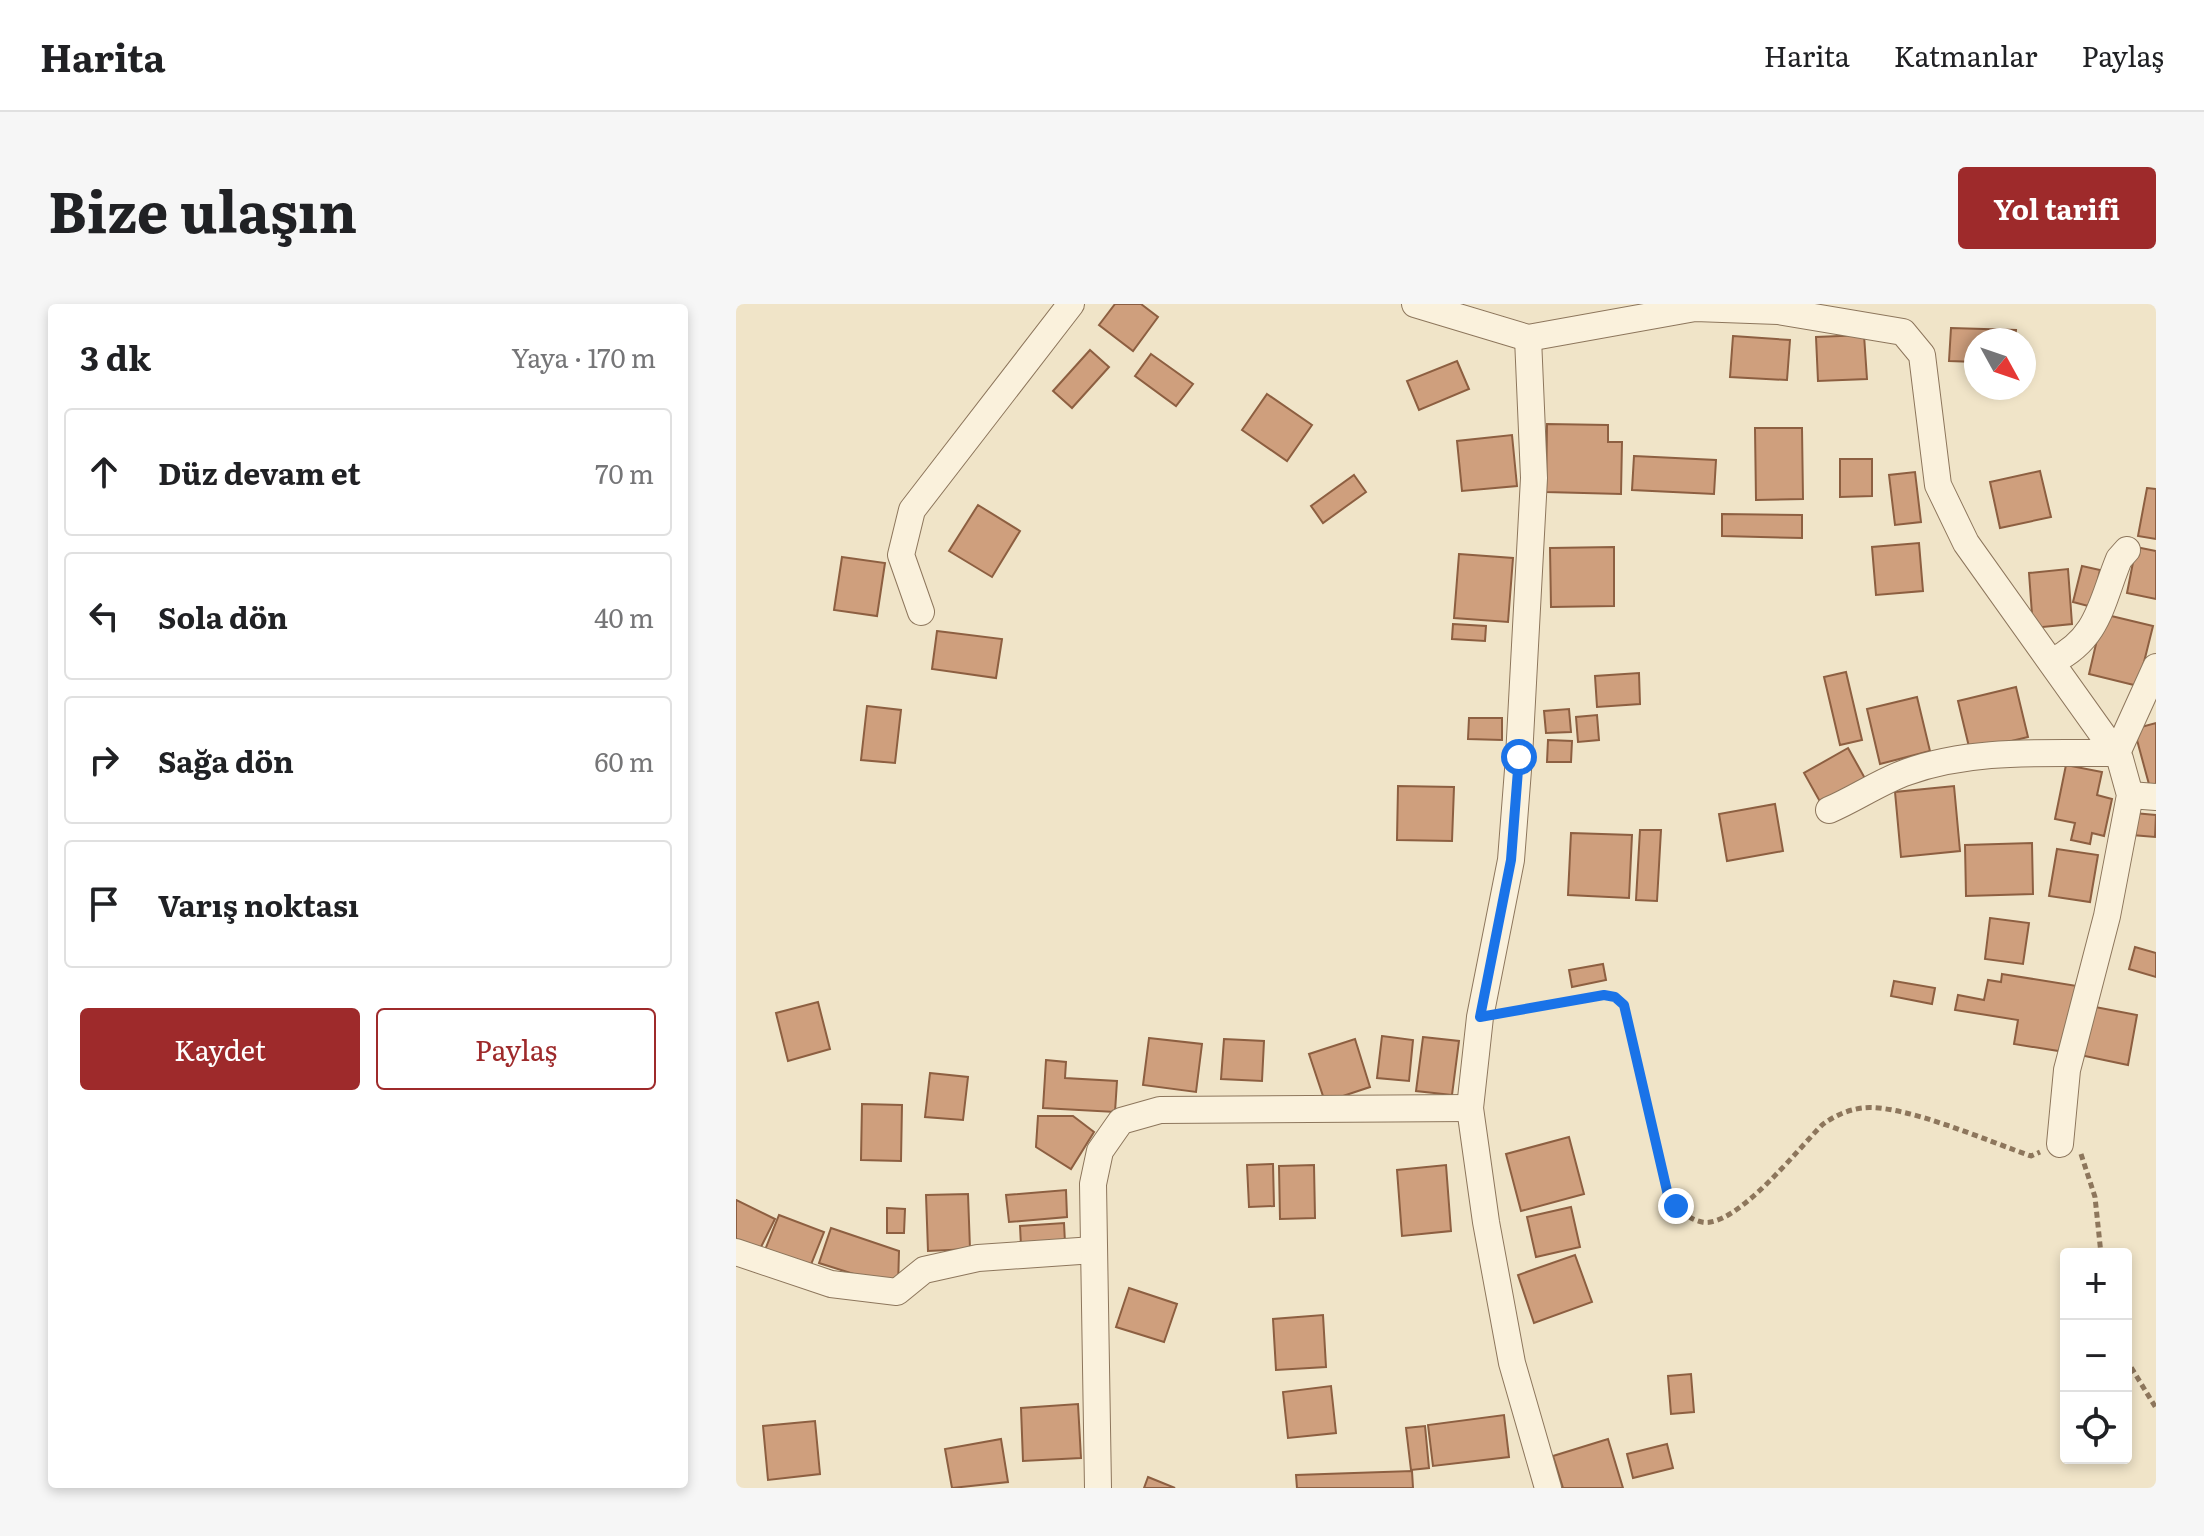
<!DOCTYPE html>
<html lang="tr">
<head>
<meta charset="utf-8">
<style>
	:root { --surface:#fff; --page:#f6f6f6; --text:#202124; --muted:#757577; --line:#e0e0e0; --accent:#9e2a2b }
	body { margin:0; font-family:Literata,serif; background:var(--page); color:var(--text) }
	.controls { position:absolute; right:24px; bottom:24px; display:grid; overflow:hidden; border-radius:8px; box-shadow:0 4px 12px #0003 }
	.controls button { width:72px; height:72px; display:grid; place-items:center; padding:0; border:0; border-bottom:2px solid var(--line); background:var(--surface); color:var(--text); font:40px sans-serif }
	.compass { position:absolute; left:1228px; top:24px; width:72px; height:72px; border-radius:50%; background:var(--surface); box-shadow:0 4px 12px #0003; rotate:130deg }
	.stop { position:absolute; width:24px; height:24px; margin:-18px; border:6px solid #1a73e8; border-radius:50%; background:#fff }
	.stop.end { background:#1a73e8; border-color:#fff; box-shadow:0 2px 8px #0008 }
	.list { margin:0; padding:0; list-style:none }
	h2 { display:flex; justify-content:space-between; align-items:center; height:104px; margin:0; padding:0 32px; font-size:34px }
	h2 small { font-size:26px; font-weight:400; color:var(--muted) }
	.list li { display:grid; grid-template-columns:52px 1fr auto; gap:24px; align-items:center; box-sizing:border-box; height:128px; margin:0 16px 16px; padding:0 16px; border:2px solid var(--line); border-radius:8px }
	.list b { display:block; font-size:30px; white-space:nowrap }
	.list em { font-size:26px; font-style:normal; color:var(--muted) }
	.actions { display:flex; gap:16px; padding:24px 32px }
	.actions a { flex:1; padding:18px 0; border:2px solid var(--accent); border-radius:8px; text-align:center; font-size:28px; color:var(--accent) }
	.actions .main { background:var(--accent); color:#fff }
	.icon { flex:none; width:44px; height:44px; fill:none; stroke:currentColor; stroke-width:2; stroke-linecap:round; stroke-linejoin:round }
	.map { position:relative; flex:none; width:1420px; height:1184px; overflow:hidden; border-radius:8px }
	header { display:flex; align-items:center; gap:48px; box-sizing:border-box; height:112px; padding:0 40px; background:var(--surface); border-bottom:2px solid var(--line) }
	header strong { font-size:38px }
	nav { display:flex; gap:44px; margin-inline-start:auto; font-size:28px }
	.intro { display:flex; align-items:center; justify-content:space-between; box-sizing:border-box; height:192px; padding:0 48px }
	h1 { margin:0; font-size:56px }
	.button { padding:20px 36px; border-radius:8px; background:var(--accent); color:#fff; font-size:28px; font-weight:700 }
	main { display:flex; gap:48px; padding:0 48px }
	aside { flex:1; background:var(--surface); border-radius:8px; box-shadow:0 4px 12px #0003 }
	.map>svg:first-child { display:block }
	.building { fill:#cf9f7d; stroke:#8d5f41; stroke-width:2 }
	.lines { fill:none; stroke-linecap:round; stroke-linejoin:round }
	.minor-casing { stroke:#8d765c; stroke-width:28 }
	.path { stroke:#8d765c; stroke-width:5; stroke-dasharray:6 4; stroke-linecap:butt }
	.minor { stroke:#faf1dc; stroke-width:26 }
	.route { stroke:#1a73e8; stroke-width:10 }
</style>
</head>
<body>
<header>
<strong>Harita</strong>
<nav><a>Harita</a><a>Katmanlar</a><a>Paylaş</a></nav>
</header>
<div class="intro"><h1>Bize ulaşın</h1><a class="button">Yol tarifi</a></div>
<main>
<aside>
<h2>3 dk<small>Yaya · 170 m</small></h2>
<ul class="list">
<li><svg class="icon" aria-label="ahead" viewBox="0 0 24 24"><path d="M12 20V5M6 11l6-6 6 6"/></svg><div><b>Düz devam et</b></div><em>70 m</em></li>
<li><svg class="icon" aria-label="left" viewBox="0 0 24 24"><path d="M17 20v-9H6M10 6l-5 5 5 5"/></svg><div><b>Sola dön</b></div><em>40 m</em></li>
<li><svg class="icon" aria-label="right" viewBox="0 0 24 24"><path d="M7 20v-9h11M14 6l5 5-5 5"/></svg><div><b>Sağa dön</b></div><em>60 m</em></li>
<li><svg class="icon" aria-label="arrive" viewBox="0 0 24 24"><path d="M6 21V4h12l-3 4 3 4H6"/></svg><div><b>Varış noktası</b></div></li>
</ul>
<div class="actions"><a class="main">Kaydet</a><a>Paylaş</a></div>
</aside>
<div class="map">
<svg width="1420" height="1184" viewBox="0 0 1420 1184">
	<rect width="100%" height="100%" fill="#f0e4c8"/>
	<g class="building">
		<path d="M379 0H405L422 13 397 47 363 21Z"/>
		<path d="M1215 24 1280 26 1279 36H1240V58L1213 57Z"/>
		<path d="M1128 31 1131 75 1082 77 1080 33Z"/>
		<path d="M997 32 1054 36 1051 76 994 73Z"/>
		<path d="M354 46 373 63 336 104 317 87Z"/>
		<path d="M415 50 457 80 440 102 399 72Z"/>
		<path d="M721 57 733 85 683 106 671 77Z"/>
		<path d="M531 90 576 121 551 157 506 126Z"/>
		<path d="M811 120 872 121V138H886L885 190 810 188Z"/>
		<path d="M1019 124H1066L1067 195 1020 196Z"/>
		<path d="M776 131 781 182 726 187 721 137Z"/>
		<path d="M898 152 980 156 978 190 896 186Z"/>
		<path d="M1104 155H1136V192L1104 193Z"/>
		<path d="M1304 167 1315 213 1264 224 1254 178Z"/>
		<path d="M1179 168 1185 218 1159 221 1153 171Z"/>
		<path d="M618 171 630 188 587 219 575 202Z"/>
		<path d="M1411 184 1420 185V235L1402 232Z"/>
		<path d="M242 201 284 227 256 273 213 247Z"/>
		<path d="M986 210 1066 211V234L986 232Z"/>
		<path d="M1183 239 1187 287 1140 291 1136 243Z"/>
		<path d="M878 243V302L815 303 814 244Z"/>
		<path d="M1400 243 1420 247V295L1391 289Z"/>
		<path d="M723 250 777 254 772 318 718 314Z"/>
		<path d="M106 253 149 259 141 312 98 306Z"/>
		<path d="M1346 262 1364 266 1356 303 1337 298Z"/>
		<path d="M1332 265 1336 320 1297 324 1293 269Z"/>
		<path d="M1367 310 1417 322 1402 382 1353 370Z"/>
		<path d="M717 320 750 322 749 337 716 335Z"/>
		<path d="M201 327 266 335 260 374 196 365Z"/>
		<path d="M1110 368 1126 436 1104 441 1088 373Z"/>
		<path d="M903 369 904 400 861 403 859 372Z"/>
		<path d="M1280 383 1292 433 1234 447 1222 397Z"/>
		<path d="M1181 393 1194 447 1144 460 1131 405Z"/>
		<path d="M131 402 165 406 159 459 125 456Z"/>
		<path d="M833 405 835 428 810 429 808 407Z"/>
		<path d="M861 411 863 436 842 438 840 413Z"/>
		<path d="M733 414H766V436L732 435Z"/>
		<path d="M1420 419V482L1414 484 1398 425Z"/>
		<path d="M812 436 836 437 835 458H811Z"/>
		<path d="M1112 444 1131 478 1087 503 1068 469Z"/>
		<path d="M1330 461 1366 468 1361 491 1376 495 1368 532 1356 529 1354 540 1335 536 1339 519 1319 515Z"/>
		<path d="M662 482 718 483 716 537 661 536Z"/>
		<path d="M1218 482 1224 547 1165 553 1159 488Z"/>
		<path d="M1039 500 1047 547 991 557 983 510Z"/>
		<path d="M1398 509 1420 511 1419 533 1396 531Z"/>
		<path d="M904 526H925L921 597 900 596Z"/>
		<path d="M835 529 896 531 893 594 832 591Z"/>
		<path d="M1296 539 1297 590 1230 592 1229 541Z"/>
		<path d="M1321 545 1362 551 1354 598 1313 592Z"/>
		<path d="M1254 614 1293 619 1287 660 1249 655Z"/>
		<path d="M1399 643 1420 649V673L1393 665Z"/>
		<path d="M867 660 870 676 836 683 833 666Z"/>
		<path d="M1266 670 1341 682 1329 748 1278 740 1282 716 1219 706 1222 691 1248 696 1252 676 1265 678Z"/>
		<path d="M1158 677 1199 684 1196 700 1155 692Z"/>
		<path d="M82 698 94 745 52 757 40 709Z"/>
		<path d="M1354 702 1401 711 1392 761 1344 751Z"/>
		<path d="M646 732 677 736 673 777 641 774Z"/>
		<path d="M687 733 723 737 716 791 680 787Z"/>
		<path d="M413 734 466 740 460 788 407 781Z"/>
		<path d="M488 735 528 737 526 777 485 775Z"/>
		<path d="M619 735 634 783 589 798 573 750Z"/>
		<path d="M310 756 330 758 329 774 381 777 379 808 307 804Z"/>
		<path d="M194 769 232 773 227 816 189 813Z"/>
		<path d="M126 800 166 801 165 857 125 856Z"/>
		<path d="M302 812H337L358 828 335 865 300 843Z"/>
		<path d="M833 833 848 890 785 907 770 850Z"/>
		<path d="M537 860 538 902 513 903 511 861Z"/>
		<path d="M578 861 579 914 544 915 543 862Z"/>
		<path d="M710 861 715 927 666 932 661 866Z"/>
		<path d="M330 886 331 913 273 918 270 891Z"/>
		<path d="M232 890 234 945 192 947 190 891Z"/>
		<path d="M0 896 39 915 22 949 0 938Z"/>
		<path d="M835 903 844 943 800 953 791 913Z"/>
		<path d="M151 904 169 905 168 929H151Z"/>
		<path d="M43 911 88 928 74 963 29 946Z"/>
		<path d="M328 919 329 939 285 942 284 922Z"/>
		<path d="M95 924 163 947 162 984 83 959Z"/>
		<path d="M839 951 856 998 798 1019 782 971Z"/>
		<path d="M393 984 441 1000 428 1038 380 1023Z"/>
		<path d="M587 1011 590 1063 540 1066 537 1015Z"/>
		<path d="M955 1070 958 1108 935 1110 932 1072Z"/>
		<path d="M595 1082 600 1129 552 1134 547 1088Z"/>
		<path d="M342 1100 345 1154 287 1157 285 1104Z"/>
		<path d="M768 1111 773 1153 697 1162 692 1121Z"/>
		<path d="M79 1117 84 1170 32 1176 27 1122Z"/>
		<path d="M689 1122 693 1164 675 1166 670 1124Z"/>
		<path d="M265 1135 272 1178 216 1184 209 1145Z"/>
		<path d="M872 1135 887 1184H827L817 1152Z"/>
		<path d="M931 1140 937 1164 897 1174 891 1150Z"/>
		<path d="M676 1167 677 1184H561L560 1171Z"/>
		<path d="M412 1173 439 1184H408Z"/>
	</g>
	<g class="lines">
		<defs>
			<g id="minor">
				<path d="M679 0 792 34 959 4 1042 7 1167 28 1186 51 1202 181 1230 239 1384 455 1394 491 1371 612 1331 766 1324 840"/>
				<path d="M792 34 798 174 783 453 775 556 744 713 734 804 750 918 776 1059 812 1184"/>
				<path d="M185 308 165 251 176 206 335 0"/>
				<path d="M1317 357C1363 334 1365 299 1383 255L1391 246"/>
				<path d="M1394 491 1420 493"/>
				<path d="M1093 506C1119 495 1145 477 1171 468 1238 444 1310 450 1381 449L1420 363"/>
				<path d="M0 948 95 980 161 988 188 966 242 954 358 946"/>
				<path d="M362 1184 357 880 364 847 385 817 424 806 734 804"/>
			</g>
		</defs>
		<use href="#minor" class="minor-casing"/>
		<g class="path">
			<path d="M768 709 868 691 879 693 888 701 932 891C941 903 951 915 966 918 999 925 1063 844 1086 821 1098 812 1111 806 1126 804 1166 799 1254 838 1295 852L1304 848"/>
			<path d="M1345 850 1359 893 1365 950"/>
			<path d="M1390 1055 1420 1104"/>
		</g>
		<use href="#minor" class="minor"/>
	</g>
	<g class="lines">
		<path class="route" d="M783 453 775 556 744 713 868 691 879 693 888 701 932 891 940 902"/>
	</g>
</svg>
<div class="controls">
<button>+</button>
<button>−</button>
<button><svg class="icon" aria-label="locate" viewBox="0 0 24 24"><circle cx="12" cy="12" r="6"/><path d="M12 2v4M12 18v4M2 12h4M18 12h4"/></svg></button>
</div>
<svg class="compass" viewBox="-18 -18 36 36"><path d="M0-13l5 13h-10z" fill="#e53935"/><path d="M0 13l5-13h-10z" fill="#757577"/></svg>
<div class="stop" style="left:783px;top:453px"></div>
<div class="stop end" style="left:940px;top:902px"></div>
</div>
</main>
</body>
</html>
